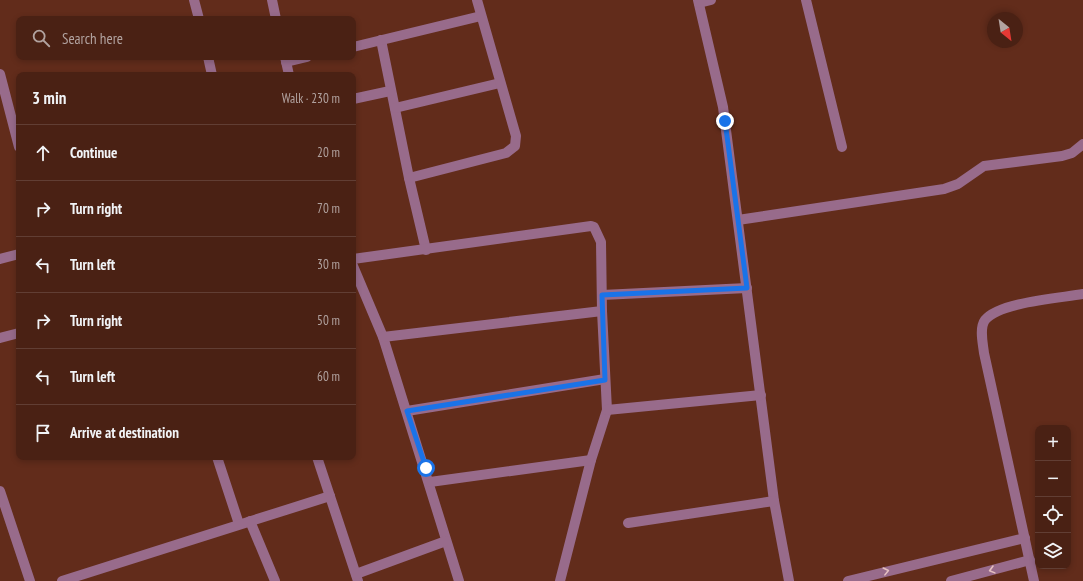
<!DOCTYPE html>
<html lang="en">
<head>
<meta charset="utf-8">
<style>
	:root { --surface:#4a2114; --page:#542e22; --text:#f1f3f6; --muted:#b2a3a0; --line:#613e34 }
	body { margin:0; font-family:"PT Sans Narrow",sans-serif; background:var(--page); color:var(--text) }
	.controls { position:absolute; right:12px; bottom:12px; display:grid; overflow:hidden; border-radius:8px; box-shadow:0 2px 6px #0003 }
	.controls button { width:36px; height:36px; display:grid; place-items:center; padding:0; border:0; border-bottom:1px solid var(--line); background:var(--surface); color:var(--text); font:20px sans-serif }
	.compass { position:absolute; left:987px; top:12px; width:36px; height:36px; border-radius:50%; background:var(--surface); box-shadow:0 2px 6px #0003; rotate:150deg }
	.stop { position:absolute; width:12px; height:12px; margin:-9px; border:3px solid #1a73e8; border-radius:50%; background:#fff }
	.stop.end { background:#1a73e8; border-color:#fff; box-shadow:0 1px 4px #0008 }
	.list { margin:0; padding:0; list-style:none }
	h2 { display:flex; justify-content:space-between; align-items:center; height:52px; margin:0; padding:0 16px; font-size:17px }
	h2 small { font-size:13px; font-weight:400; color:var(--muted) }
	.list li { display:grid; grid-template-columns:26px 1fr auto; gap:12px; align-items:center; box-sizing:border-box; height:56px; padding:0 16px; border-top:1px solid var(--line) }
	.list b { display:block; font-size:15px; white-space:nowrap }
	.list em { font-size:13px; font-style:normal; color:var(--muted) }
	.icon { flex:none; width:22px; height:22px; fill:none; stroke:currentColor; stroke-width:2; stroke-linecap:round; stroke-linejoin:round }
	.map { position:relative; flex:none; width:1083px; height:581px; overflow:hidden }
	.search { position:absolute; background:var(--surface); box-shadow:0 2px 6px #0003; left:16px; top:16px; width:340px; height:44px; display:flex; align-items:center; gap:10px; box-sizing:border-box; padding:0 14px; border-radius:8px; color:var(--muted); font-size:15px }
	.panel { position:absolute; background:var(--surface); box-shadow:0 2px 6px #0003; left:16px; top:72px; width:340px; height:388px; border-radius:8px }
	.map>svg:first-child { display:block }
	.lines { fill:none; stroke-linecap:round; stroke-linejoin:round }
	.minor { stroke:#986b8b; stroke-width:10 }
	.oneway { stroke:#e5c0c0 }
	.route { stroke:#1a73e8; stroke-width:5 }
</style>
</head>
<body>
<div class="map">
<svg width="1083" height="581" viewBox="0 0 1083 581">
	<rect width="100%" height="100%" fill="#622c1b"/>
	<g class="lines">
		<g class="minor">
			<path d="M194 0 199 19"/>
			<path d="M272 0 276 19"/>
			<path d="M698 0 723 107 774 501 789 581"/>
			<path d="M806 0 842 147"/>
			<path d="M699 3 711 0"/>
			<path d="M381 40 409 178 426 250"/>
			<path d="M353 47 481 16"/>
			<path d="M208 57 212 75"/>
			<path d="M285 57 289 75"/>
			<path d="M286 62 307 57"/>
			<path d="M0 74 19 147"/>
			<path d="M353 99 390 91"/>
			<path d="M395 108 500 83"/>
			<path d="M409 178 506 153 515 146 516 136 477 0"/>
			<path d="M738 220 944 189 958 184 984 166 1062 156 1072 153 1083 144"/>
			<path d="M0 259 19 254"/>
			<path d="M353 259 591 226 594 227 601 242 602 311 607 410 591 460 560 581"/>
			<path d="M353 266 383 337 459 581"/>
			<path d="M602 295 747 288"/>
			<path d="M383 337 602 311"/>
			<path d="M0 338 19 333"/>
			<path d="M607 410 761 395"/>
			<path d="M407 411 605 379"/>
			<path d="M217 457 239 524"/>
			<path d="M317 457 358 581"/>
			<path d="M430 482 591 460"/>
			<path d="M0 491 30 581"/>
			<path d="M250 521 275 581"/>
			<path d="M628 523 774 501"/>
			<path d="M356 574 446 541"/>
			<path d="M62 581 330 496"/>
			<path d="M848 581 1025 538"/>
			<path d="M951 581 1030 560"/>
			<path d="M1034 581 984 353C983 344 979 328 985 320 999 302 1061 298 1083 294"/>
		</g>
	</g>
	<defs><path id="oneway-chevron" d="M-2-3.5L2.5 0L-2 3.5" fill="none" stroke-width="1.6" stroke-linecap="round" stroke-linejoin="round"/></defs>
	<g class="oneway">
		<use href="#oneway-chevron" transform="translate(992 570) rotate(165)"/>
		<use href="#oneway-chevron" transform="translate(886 571) rotate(-14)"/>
	</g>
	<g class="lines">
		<path class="route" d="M426 468 407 411 605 380 602 295 747 288 725 121"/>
	</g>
</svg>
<div class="controls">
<button>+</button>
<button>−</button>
<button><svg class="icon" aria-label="locate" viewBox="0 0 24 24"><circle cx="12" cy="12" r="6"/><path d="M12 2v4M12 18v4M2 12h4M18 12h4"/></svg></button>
<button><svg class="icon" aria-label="layers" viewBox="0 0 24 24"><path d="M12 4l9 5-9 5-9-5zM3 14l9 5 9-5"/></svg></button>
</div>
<svg class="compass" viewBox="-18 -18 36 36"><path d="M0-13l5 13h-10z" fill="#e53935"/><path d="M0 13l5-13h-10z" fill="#b2a3a0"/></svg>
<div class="stop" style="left:426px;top:468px"></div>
<div class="stop end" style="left:725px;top:121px"></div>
<div class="search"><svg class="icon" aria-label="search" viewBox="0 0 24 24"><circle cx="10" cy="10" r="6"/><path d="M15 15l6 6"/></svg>Search here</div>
<section class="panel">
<h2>3 min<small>Walk · 230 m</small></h2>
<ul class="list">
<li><svg class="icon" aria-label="ahead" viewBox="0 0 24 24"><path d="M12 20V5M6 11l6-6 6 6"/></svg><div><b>Continue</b></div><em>20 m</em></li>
<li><svg class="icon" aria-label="right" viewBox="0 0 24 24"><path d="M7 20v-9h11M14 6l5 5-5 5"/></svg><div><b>Turn right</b></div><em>70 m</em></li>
<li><svg class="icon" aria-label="left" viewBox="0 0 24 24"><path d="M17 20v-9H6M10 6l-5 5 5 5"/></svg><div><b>Turn left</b></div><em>30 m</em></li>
<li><svg class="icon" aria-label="right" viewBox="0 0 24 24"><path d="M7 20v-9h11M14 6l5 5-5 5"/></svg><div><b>Turn right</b></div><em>50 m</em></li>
<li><svg class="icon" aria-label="left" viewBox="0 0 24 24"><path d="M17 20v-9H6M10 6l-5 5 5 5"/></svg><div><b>Turn left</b></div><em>60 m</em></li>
<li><svg class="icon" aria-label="arrive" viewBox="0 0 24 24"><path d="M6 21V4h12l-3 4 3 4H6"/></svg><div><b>Arrive at destination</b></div></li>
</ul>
</section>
</div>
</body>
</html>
